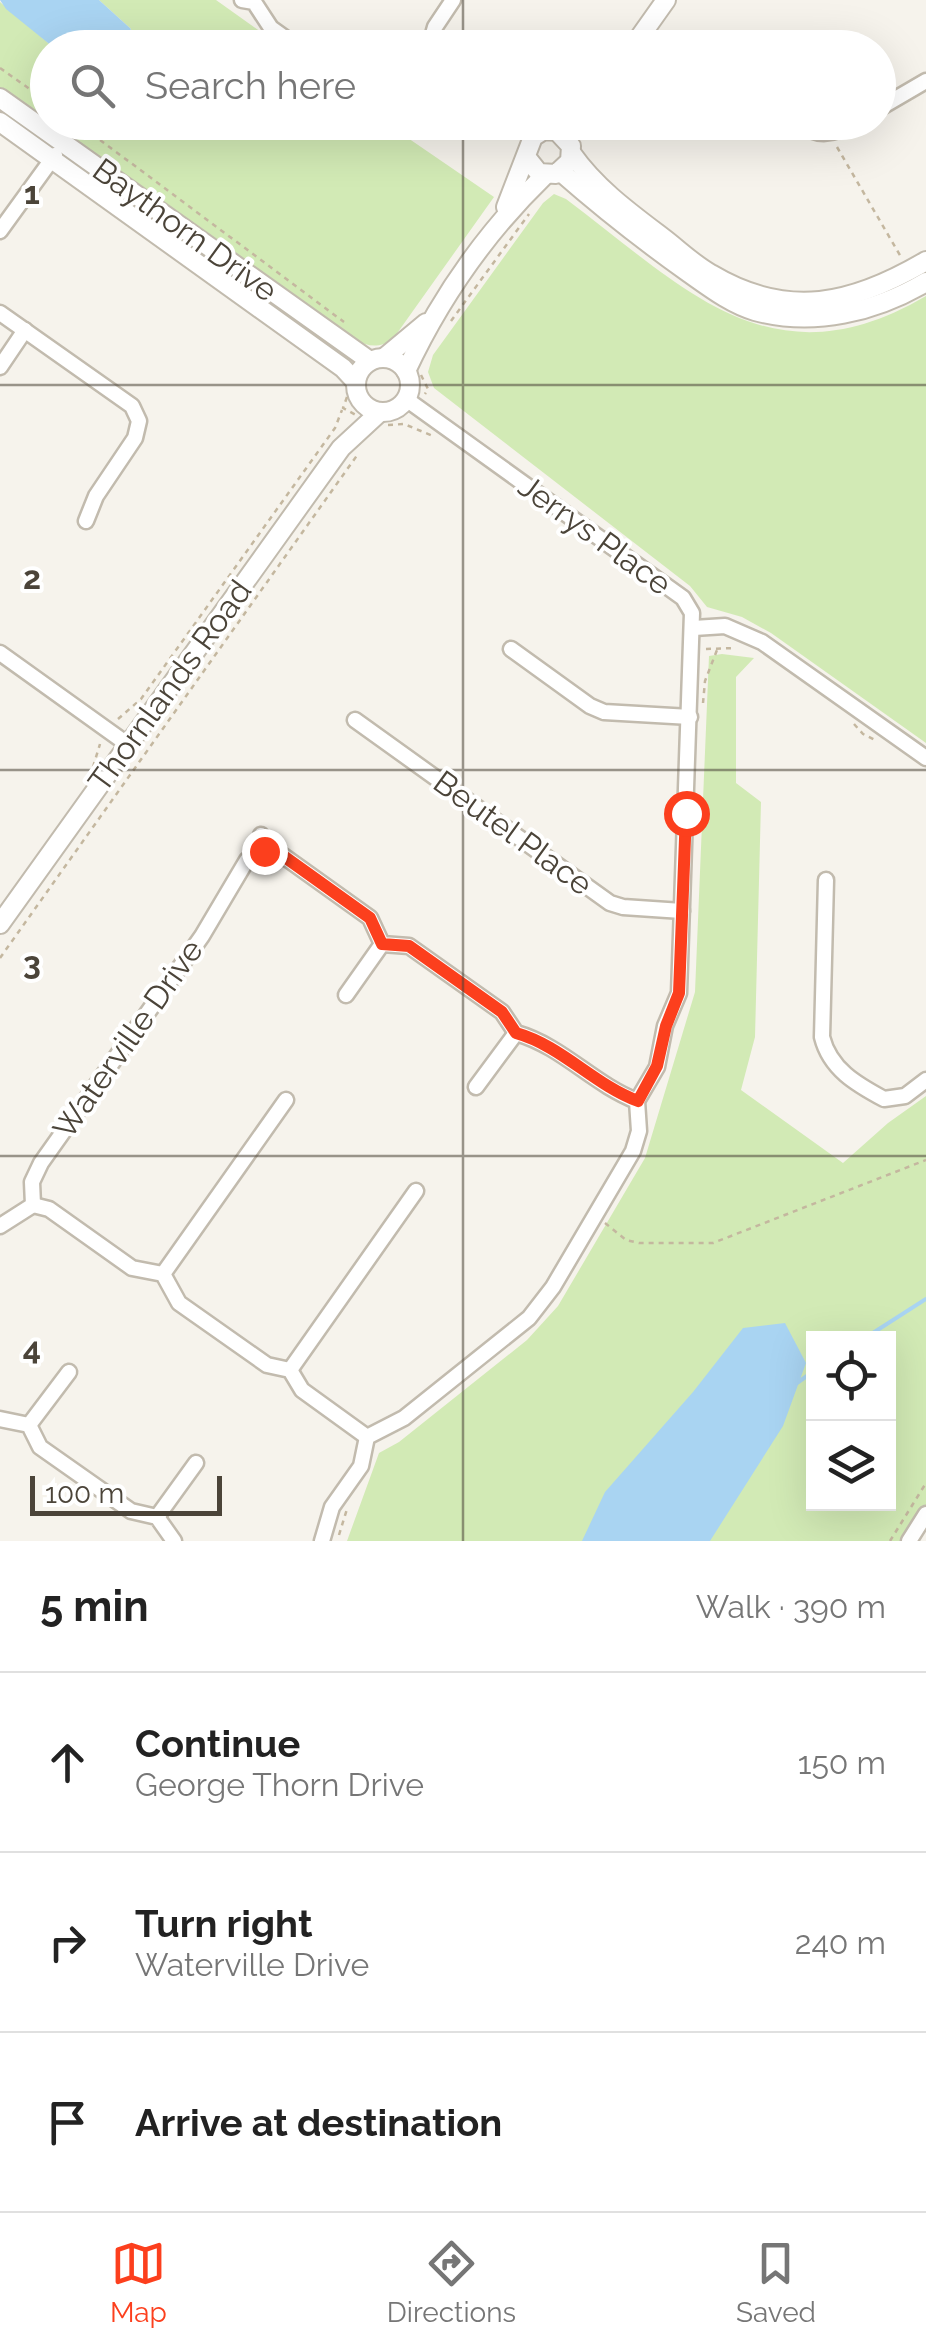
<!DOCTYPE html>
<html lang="en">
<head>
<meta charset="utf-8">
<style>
	:root { --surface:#fff; --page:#f2f2f2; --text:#222; --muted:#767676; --line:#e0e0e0; --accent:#fc3f1d }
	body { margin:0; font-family:Raleway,sans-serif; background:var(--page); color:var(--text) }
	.controls { position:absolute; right:30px; bottom:30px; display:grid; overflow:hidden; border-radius:0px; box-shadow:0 10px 40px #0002 }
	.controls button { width:90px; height:90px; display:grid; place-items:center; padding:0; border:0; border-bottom:2px solid var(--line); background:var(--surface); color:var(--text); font:50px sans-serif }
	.scale { position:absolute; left:30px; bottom:25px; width:192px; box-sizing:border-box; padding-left:10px; border:5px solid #4b4439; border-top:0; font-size:28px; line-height:35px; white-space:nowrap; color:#4b4439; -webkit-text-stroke:8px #fff; paint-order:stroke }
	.stop { position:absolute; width:30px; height:30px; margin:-22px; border:8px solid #fc3f1d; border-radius:50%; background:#fff }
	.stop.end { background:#fc3f1d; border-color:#fff; box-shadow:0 2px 10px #0008 }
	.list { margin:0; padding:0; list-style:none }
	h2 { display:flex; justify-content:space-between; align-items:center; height:130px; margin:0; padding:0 40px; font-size:42px }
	h2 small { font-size:32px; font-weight:400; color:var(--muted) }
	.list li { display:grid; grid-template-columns:65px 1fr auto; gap:30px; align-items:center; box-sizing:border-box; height:180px; padding:0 40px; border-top:2px solid var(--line) }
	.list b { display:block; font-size:38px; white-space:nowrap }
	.list p { margin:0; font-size:32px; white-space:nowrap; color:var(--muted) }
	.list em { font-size:32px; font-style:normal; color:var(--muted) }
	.icon { flex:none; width:55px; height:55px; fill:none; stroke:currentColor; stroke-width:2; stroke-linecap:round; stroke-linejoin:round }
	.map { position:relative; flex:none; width:926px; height:1541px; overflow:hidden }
	.search { position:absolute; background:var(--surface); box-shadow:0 10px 40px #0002; left:30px; right:30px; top:30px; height:110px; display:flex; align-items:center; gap:25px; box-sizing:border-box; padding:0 35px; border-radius:55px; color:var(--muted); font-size:38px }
	.sheet { height:670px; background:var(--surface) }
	nav { display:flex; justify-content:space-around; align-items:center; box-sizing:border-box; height:140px; border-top:2px solid var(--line); background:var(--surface); font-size:28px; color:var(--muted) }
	nav a { display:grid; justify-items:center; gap:5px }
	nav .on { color:var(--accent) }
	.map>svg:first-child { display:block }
	.green { fill:#d2eab5; fill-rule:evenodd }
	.water { fill:#a9d4f2 }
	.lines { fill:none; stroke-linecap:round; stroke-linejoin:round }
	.stream { stroke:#a9d4f2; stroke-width:4 }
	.minor-casing { stroke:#c2bbae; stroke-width:19 }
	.tertiary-casing { stroke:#c2bbae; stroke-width:22 }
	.path { stroke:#c4b79f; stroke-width:2.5; stroke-dasharray:5 5; stroke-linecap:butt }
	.minor { stroke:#fff; stroke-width:14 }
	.tertiary { stroke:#fff; stroke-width:18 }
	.route { stroke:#fc3f1d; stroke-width:12 }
	.grid { fill:none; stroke:#4b4439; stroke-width:2.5; stroke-opacity:0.55 }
	.labels { text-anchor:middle; stroke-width:8; stroke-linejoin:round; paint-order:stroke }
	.street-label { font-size:32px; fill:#4b4439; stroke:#fff }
	.grid-label { font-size:32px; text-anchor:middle; font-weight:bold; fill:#4b4439; stroke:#fff; stroke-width:8; stroke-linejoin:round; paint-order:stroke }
</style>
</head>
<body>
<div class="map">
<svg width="926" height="1541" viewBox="0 0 926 1541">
	<rect width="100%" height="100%" fill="#f6f3ec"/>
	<g class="green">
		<path d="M99 0H216L282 47H121L131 29Z"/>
		<path d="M0 2 53 47 48 48V122L386 123 494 197 393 339C372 354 356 340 337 329L0 89Z"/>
		<path d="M554 194 566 199C685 288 771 387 926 296V743L771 633 742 617 707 607 690 586 434 388 428 372 433 355 543 203Z"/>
		<path d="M722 654 754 658 736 677V783L761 802 755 1037 741 1090 843 1163 888 1123 926 1096V1514L909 1541H347L379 1453 399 1442 527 1340 558 1306 645 1158 695 992 709 656ZM814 1338H888V1504H814Z"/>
	</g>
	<g class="water">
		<path d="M0 0H99L131 29 121 47H53L6 9Z"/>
		<path d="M785 1323 806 1363 783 1426 710 1541H582L605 1492 693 1392 743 1328Z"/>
	</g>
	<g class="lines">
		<g class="stream">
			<path d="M865 1338 926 1299"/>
			<path d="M797 1383 814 1371"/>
		</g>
		<defs>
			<g id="minor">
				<path d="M242 0 254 2 271 28 299 48"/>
				<path d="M429 48 435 27 453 0"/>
				<path d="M878 109 926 81"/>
				<path d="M510 122 533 137"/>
				<path d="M797 122C817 138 833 135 855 122"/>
				<path d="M0 231 55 155"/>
				<path d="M0 313 132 406 139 421 135 438 96 496 86 521"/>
				<path d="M0 367 25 330"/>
				<path d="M694 628 725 626 762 642 926 758"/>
				<path d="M511 649 590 706 604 712 690 717"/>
				<path d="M0 653 127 744"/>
				<path d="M355 720 610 903 623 907 682 911"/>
				<path d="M261 835 263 851"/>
				<path d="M826 880 822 1037C830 1069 856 1084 884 1099L905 1096 926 1080"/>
				<path d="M346 995 382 944"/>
				<path d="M476 1087 516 1033"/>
				<path d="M33 1205 49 1209 132 1268 163 1274 179 1303 267 1365 290 1370 302 1390 367 1437"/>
				<path d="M0 1226 33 1205 32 1182 41 1163 202 936 247 860 263 851 282 855 370 918 382 944 409 946 502 1012 516 1033C562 1046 593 1084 637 1101"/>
				<path d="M163 1274 286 1100"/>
				<path d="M290 1370 416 1191"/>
				<path d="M0 1419 29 1425 40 1447 131 1511 157 1517 174 1541"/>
				<path d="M29 1425 69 1372"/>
				<path d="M157 1517 196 1463"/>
				<path d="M322 1541 332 1507 361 1466 367 1437 404 1418 529 1318 553 1287 633 1151 639 1131 637 1101 657 1067 665 1026 679 993 692 613 683 598 406 399"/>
				<path d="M909 1541 926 1514"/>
			</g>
			<g id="tertiary">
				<path d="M632 48 666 0"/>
				<path d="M0 98 370 361"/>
				<path d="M0 122 343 368 356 382"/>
				<path d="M572 154C596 188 629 212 662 237 678 249 693 264 711 274 788 320 853 304 926 261"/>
				<path d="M561 172C602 208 644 241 689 273 709 287 731 304 755 311 814 327 875 312 926 282"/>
				<path d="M506 207 533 137 544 130 557 131 571 146 570 161 556 174 539 173 527 158"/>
				<path d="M384 358 426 323"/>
				<circle cx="383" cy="385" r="27"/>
				<path d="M406 371C441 296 486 232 545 175"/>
				<path d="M0 924 341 448 380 412"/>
			</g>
		</defs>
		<use href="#minor" class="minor-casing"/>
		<use href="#tertiary" class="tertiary-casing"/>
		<g class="path">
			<path d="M0 68 48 102"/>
			<path d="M76 122 344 322"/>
			<path d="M837 147 901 257"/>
			<path d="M451 321 529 214"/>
			<path d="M421 375 428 389 425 394"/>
			<path d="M347 397 343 408 356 415"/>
			<path d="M388 425 404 424 433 436"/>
			<path d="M706 649 736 648"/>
			<path d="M703 703 705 681 717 650"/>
			<path d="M118 719 141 699 335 428 342 410"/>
			<path d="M854 724 863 734 875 740"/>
			<path d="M93 767 100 744"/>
			<path d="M699 827 700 801"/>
			<path d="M0 958 358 454"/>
			<path d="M605 1223 626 1240 639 1243H713L926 1160"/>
			<path d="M339 1535 347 1509"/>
			<path d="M890 1541 926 1483"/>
		</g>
		<use href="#minor" class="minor"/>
		<use href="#tertiary" class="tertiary"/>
	</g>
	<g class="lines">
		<path class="route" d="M264 851 282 855 370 918 382 944 409 946 502 1012 516 1033C562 1046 593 1084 638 1101L657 1066 666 1026 679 993 686 813"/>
	</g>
	<path class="grid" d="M463 0V48M463 122V1541M0 385H926M0 770H926M0 1156H926"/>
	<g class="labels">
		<g class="street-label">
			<text transform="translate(185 230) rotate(36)" y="11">Baythorn Drive</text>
			<text transform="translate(595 535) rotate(36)" y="11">Jerrys Place</text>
			<text transform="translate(170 686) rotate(-54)" y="11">Thornlands Road</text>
			<text transform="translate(513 833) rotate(36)" y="11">Beutel Place</text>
			<text transform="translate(128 1039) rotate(-55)" y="11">Waterville Drive</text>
		</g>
	</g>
	<g class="grid-label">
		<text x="32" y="204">1</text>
		<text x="32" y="589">2</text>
		<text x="32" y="974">3</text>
		<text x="32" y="1360">4</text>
	</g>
</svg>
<div class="controls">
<button><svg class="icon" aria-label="locate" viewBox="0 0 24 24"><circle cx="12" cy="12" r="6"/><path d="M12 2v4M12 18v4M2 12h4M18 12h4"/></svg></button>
<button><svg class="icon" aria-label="layers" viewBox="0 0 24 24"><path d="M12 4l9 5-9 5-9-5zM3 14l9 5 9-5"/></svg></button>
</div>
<div class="scale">100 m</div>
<div class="stop" style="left:686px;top:813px"></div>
<div class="stop end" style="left:264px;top:851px"></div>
<div class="search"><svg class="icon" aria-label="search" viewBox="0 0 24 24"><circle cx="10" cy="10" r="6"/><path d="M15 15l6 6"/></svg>Search here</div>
</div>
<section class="sheet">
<h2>5 min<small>Walk · 390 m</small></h2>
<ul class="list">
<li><svg class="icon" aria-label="ahead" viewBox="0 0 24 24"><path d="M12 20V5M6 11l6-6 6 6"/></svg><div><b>Continue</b><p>George Thorn Drive</p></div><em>150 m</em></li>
<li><svg class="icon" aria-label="right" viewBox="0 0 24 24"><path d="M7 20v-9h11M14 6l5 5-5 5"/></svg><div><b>Turn right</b><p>Waterville Drive</p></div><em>240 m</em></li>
<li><svg class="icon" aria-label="arrive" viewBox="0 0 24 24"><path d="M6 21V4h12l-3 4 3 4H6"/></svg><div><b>Arrive at destination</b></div></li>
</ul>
</section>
<nav>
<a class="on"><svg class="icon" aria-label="map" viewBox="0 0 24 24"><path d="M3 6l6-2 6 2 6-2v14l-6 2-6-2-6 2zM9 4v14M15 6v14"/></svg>Map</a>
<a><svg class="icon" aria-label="directions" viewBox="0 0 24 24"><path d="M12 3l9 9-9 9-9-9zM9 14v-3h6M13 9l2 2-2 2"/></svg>Directions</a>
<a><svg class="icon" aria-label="saved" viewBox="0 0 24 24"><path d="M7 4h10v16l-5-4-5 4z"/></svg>Saved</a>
</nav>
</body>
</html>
